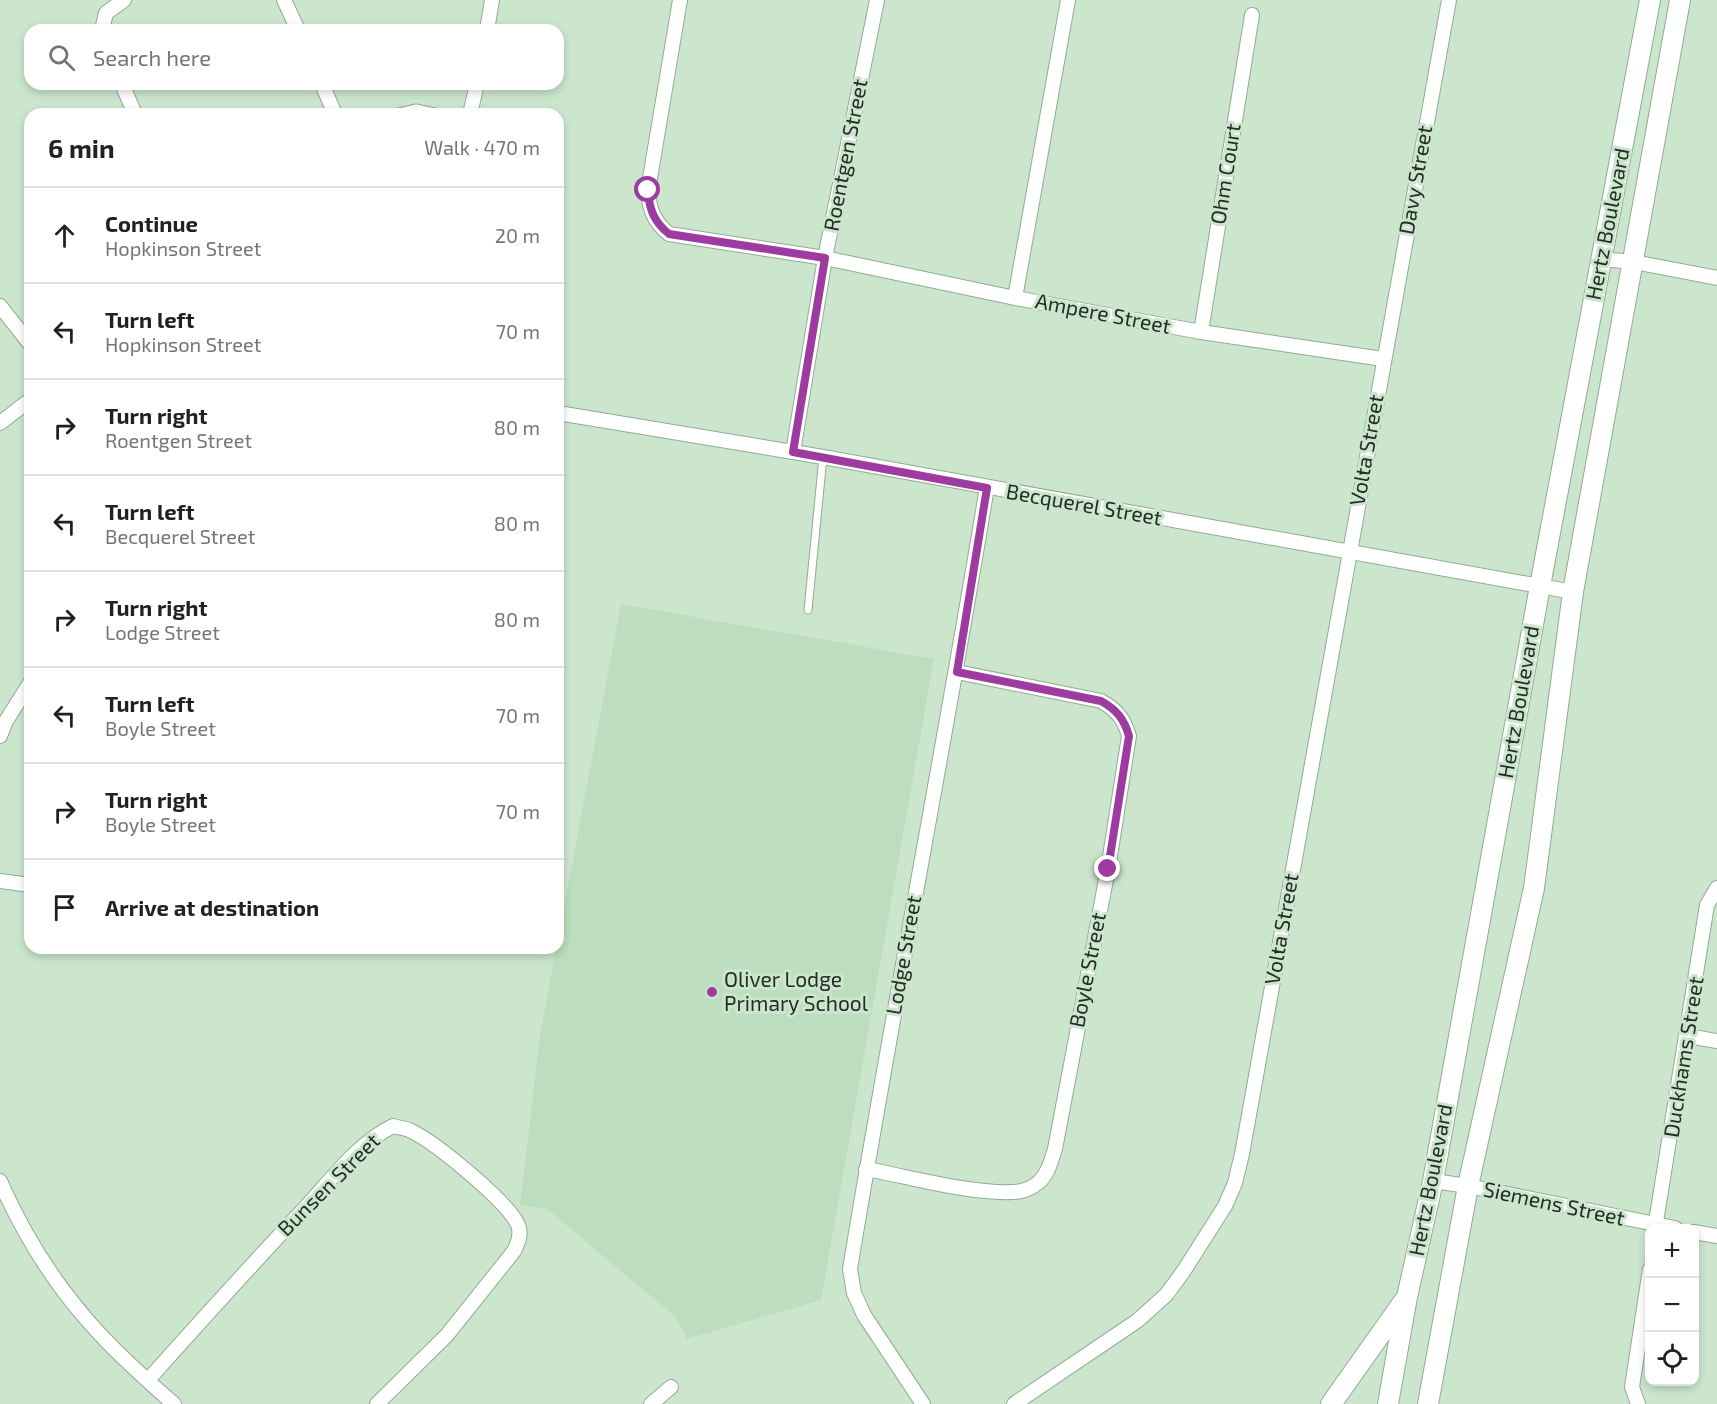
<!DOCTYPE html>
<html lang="en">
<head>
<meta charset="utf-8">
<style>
	:root { --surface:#fff; --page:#f2f2f2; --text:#202124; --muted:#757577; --line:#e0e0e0 }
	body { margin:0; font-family:"Exo 2",sans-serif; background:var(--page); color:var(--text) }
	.controls { position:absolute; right:18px; bottom:18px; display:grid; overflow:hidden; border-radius:12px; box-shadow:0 3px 9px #0003 }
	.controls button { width:54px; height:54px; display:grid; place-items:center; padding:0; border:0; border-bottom:2px solid var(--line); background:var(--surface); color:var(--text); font:30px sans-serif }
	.stop { position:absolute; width:18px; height:18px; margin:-14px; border:4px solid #9e3ba1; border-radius:50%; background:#fff }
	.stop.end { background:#9e3ba1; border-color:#fff; box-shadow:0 2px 6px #0008 }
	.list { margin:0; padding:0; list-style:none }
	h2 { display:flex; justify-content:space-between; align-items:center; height:78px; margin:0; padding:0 24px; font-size:26px }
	h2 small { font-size:20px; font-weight:400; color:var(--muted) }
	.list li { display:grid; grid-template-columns:39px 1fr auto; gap:18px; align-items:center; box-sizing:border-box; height:96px; padding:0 24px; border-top:2px solid var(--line) }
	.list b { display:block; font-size:22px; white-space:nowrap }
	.list p { margin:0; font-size:20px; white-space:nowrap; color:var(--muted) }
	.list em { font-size:20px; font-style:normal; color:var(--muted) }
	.icon { flex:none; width:33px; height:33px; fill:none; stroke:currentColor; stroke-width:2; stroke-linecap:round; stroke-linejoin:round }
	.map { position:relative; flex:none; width:1717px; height:1404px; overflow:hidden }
	.search { position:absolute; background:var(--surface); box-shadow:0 3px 9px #0003; left:24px; top:24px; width:540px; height:66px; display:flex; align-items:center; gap:15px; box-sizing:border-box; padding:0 21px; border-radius:18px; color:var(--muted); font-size:22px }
	.panel { position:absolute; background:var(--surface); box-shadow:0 3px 9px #0003; left:24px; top:108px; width:540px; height:846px; border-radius:18px }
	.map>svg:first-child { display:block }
	.built { fill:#bdddbf }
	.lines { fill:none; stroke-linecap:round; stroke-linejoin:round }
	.lane-casing { stroke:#92ab93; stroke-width:9 }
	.street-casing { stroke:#92ab93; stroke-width:16 }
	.secondary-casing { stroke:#92ab93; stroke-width:22 }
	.lane { stroke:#fff; stroke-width:7 }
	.street { stroke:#fff; stroke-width:14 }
	.secondary { stroke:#fff; stroke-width:20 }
	.route { stroke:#9e3ba1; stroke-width:8 }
	.poi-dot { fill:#9e3ba1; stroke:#cce6ce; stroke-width:2 }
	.labels { text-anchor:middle; stroke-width:6; stroke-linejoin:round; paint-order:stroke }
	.street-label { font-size:21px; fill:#232d24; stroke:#cce6ce }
	.poi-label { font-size:21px; fill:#232d24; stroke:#cce6ce; text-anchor:start }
</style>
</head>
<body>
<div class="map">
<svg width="1717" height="1404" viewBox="0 0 1717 1404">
	<rect width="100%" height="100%" fill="#cce6ce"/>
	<path class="built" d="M621 604 934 659 821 1300 687 1339 676 1317 547 1209 520 1205 540 1036 556 948H558V939Z"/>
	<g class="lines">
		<defs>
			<g id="lane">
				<path d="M391 114 416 108 444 114"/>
				<path d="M808 610 823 457"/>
			</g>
			<g id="street">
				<path d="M284 0 298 30"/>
				<path d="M680 0 648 190C649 209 654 222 669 234L825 258 1015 298 1201 332 1383 359"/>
				<path d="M102 30 106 13 124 0"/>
				<path d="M487 30 492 0"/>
				<path d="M122 84 135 114"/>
				<path d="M322 84 335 114"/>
				<path d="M470 114 477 84"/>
				<path d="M1601 259 1634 262 1717 278"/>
				<path d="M1015 298 1068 0"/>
				<path d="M0 306 30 344"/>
				<path d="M1201 332 1252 15"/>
				<path d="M558 413 823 457 1573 592"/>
				<path d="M0 423 30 400"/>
				<path d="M793 452 825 258 877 0"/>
				<path d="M0 736 6 721 30 683"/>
				<path d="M0 881 30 885"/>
				<path d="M1688 1036 1717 1041"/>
				<path d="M866 1169C910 1177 970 1194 1013 1192 1022 1192 1032 1188 1039 1182 1048 1174 1051 1161 1055 1149L1108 869 1129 736C1124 719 1117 710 1101 701L957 672"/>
				<path d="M0 1181C22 1231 52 1280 88 1321 114 1351 144 1378 174 1404"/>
				<path d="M1433 1181 1468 1186 1675 1228"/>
				<path d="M1655 1228 1707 905 1717 888"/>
				<path d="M1694 1232 1717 1236"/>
				<path d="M148 1380C200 1322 252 1264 306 1207 332 1179 358 1143 393 1126 399 1128 406 1128 411 1131 435 1142 508 1202 518 1225 522 1234 518 1243 514 1251L447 1335 377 1404"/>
				<path d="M651 1404 671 1387"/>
				<path d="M923 1404 864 1315 854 1293 850 1269C893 1008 944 749 987 487"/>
				<path d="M1014 1404 1137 1321 1166 1295 1183 1272 1225 1206 1235 1183 1242 1154 1449 0"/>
				<path d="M1638 1404 1632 1387 1650 1269"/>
			</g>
			<g id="secondary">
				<path d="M1331 1404 1404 1301"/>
				<path d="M1388 1404 1407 1297 1433 1181 1540 586 1650 0"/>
				<path d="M1428 1404 1468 1186 1534 888 1573 592 1680 0"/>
			</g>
		</defs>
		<use href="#lane" class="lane-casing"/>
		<use href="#street" class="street-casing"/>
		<use href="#secondary" class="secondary-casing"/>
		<use href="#lane" class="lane"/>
		<use href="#street" class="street"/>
		<use href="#secondary" class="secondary"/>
	</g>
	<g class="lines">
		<path class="route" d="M648 190C649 209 654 222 669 234L825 258 793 452 987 488 957 672 1101 701C1117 710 1124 719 1129 736L1108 869"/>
	</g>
	<circle class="poi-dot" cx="712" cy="992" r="6"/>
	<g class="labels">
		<g class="street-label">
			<text transform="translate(846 155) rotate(-79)" y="7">Roentgen Street</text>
			<text transform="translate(1226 174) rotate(-81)" y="7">Ohm Court</text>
			<text transform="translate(1416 180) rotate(-80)" y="7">Davy Street</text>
			<text transform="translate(1608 224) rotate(-79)" y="7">Hertz Boulevard</text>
			<text transform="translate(1103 314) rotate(11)" y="7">Ampere Street</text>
			<text transform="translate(1367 450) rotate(-80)" y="7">Volta Street</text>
			<text transform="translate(1084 505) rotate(10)" y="7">Becquerel Street</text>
			<text transform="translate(1519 702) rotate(-80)" y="7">Hertz Boulevard</text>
			<text transform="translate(1282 929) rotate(-80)" y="7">Volta Street</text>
			<text transform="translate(904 955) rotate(-80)" y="7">Lodge Street</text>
			<text transform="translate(1088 970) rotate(-79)" y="7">Boyle Street</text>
			<text transform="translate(1684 1057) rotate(-81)" y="7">Duckhams Street</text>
			<text transform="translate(1431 1180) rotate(-79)" y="7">Hertz Boulevard</text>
			<text transform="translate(329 1185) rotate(-45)" y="7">Bunsen Street</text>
			<text transform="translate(1554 1204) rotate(12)" y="7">Siemens Street</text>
		</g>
		<g class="poi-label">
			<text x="724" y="987">Oliver Lodge<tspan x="724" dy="24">Primary School</tspan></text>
		</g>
	</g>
</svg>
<div class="controls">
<button>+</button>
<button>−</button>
<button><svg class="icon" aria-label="locate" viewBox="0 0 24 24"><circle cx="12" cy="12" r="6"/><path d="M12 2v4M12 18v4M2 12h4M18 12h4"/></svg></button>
</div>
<div class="stop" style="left:648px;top:190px"></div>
<div class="stop end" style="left:1108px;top:869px"></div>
<div class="search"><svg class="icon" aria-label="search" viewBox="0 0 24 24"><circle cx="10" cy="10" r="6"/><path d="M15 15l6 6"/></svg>Search here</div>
<section class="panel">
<h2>6 min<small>Walk · 470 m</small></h2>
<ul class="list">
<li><svg class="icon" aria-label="ahead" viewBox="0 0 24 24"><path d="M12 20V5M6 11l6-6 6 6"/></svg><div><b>Continue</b><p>Hopkinson Street</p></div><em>20 m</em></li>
<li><svg class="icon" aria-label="left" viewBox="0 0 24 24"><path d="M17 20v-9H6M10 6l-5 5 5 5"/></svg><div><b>Turn left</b><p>Hopkinson Street</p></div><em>70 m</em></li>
<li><svg class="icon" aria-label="right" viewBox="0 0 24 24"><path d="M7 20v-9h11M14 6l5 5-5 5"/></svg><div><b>Turn right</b><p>Roentgen Street</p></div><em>80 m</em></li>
<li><svg class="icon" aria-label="left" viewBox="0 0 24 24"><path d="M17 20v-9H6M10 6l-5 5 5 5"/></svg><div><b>Turn left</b><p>Becquerel Street</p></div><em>80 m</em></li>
<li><svg class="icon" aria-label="right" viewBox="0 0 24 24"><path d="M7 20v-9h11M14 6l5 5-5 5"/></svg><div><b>Turn right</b><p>Lodge Street</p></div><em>80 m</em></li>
<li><svg class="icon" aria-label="left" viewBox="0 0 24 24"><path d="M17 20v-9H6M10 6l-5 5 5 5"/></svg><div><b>Turn left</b><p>Boyle Street</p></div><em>70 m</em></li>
<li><svg class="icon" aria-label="right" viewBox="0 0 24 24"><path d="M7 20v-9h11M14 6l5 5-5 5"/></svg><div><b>Turn right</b><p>Boyle Street</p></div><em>70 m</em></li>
<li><svg class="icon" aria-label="arrive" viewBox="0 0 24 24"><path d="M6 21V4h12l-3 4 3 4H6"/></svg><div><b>Arrive at destination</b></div></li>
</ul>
</section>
</div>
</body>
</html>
